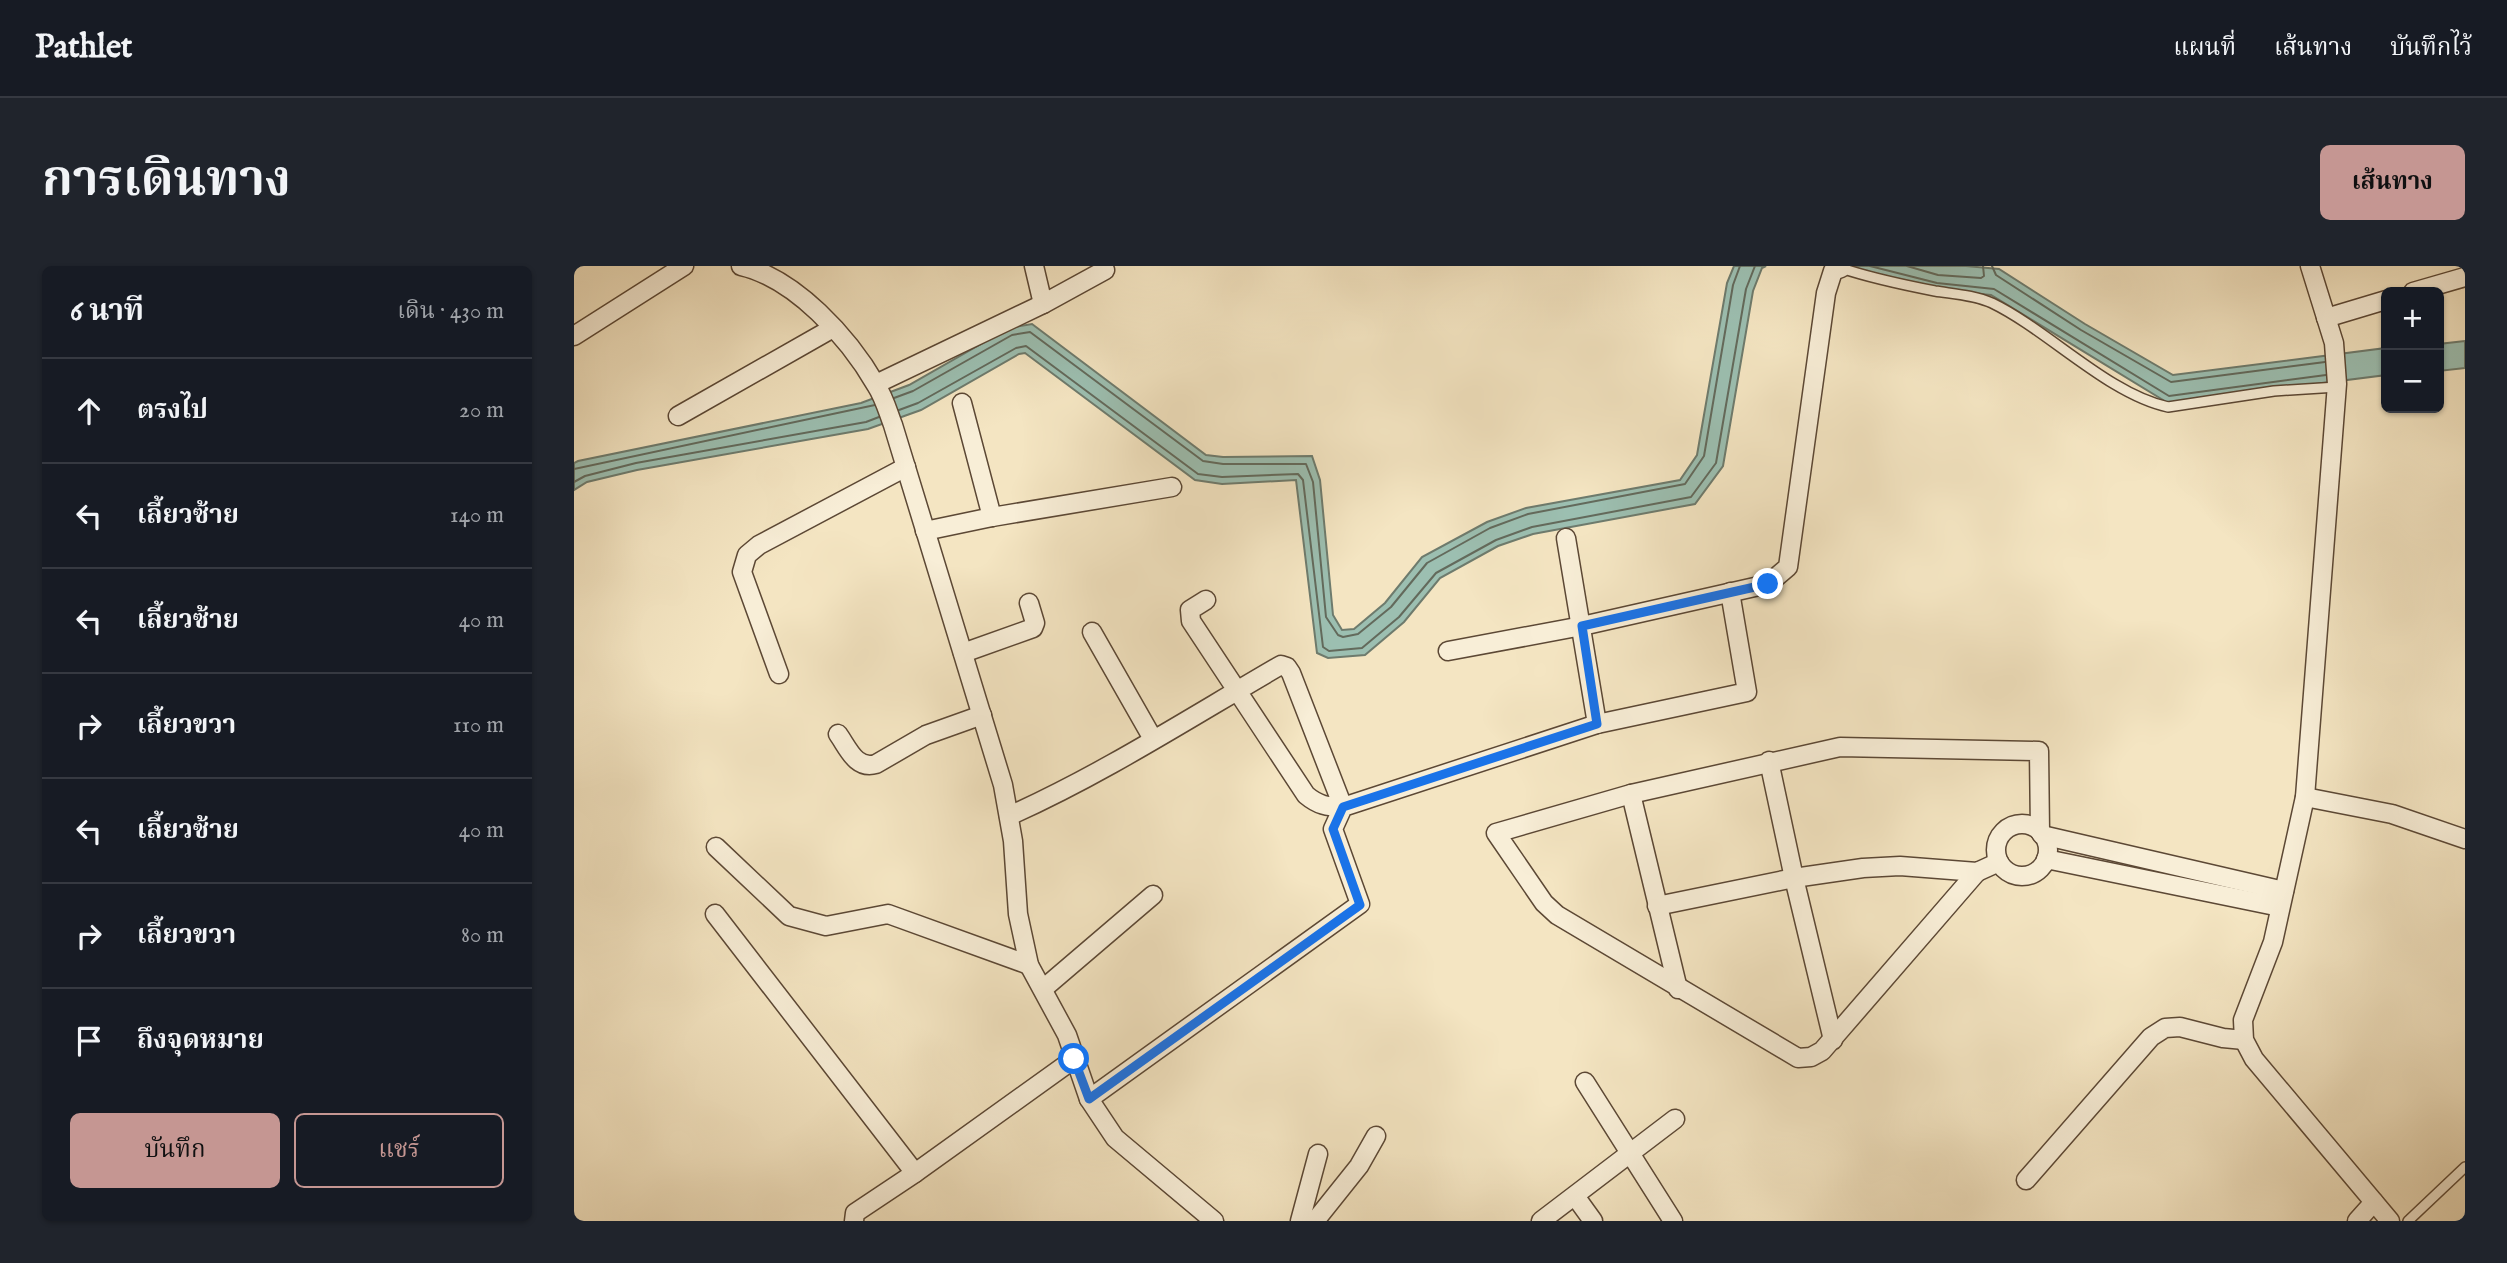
<!DOCTYPE html>
<html lang="th">
<head>
<meta charset="utf-8">
<style>
	:root { --surface:#171b24; --page:#20242c; --text:#f1f3f6; --muted:#9ea1a6; --line:#363941; --accent:#c59692 }
	body { margin:0; font-family:"IM FELL English","Noto Serif Thai",serif; background:var(--page); color:var(--text) }
	.controls { position:absolute; right:21px; top:21px; display:grid; overflow:hidden; border-radius:10px; box-shadow:0 2px 5px #0004 }
	.controls button { width:63px; height:63px; display:grid; place-items:center; padding:0; border:0; border-bottom:2px solid var(--line); background:var(--surface); color:var(--text); font:35px sans-serif }
	.stop { position:absolute; width:21px; height:21px; margin:-16px; border:5px solid #1a73e8; border-radius:50%; background:#fff }
	.stop.end { background:#1a73e8; border-color:#fff; box-shadow:0 2px 7px #0008 }
	.list { margin:0; padding:0; list-style:none }
	h2 { display:flex; justify-content:space-between; align-items:center; height:91px; margin:0; padding:0 28px; font-size:30px }
	h2 small { font-size:23px; font-weight:400; color:var(--muted) }
	.list li { display:grid; grid-template-columns:46px 1fr auto; gap:21px; align-items:center; box-sizing:border-box; height:105px; padding:0 28px; border-top:2px solid var(--line) }
	.list b { display:block; font-size:26px; white-space:nowrap }
	.list em { font-size:23px; font-style:normal; color:var(--muted) }
	.actions { display:flex; gap:14px; padding:21px 28px }
	.actions a { flex:1; padding:16px 0; border:2px solid var(--accent); border-radius:10px; text-align:center; font-size:24px; color:var(--accent) }
	.actions .main { background:var(--accent); color:#111 }
	.icon { flex:none; width:38px; height:38px; fill:none; stroke:currentColor; stroke-width:2; stroke-linecap:round; stroke-linejoin:round }
	.map { position:relative; flex:none; width:1891px; height:955px; overflow:hidden; border-radius:10px }
	header { display:flex; align-items:center; gap:42px; box-sizing:border-box; height:98px; padding:0 35px; background:var(--surface); border-bottom:2px solid var(--line) }
	header strong { font-size:33px }
	nav { display:flex; gap:38px; margin-inline-start:auto; font-size:24px }
	.intro { display:flex; align-items:center; justify-content:space-between; box-sizing:border-box; height:168px; padding:0 42px }
	h1 { margin:0; font-size:49px }
	.button { padding:18px 32px; border-radius:10px; background:var(--accent); color:#111; font-size:24px; font-weight:700 }
	main { display:flex; gap:42px; padding:0 42px }
	aside { flex:1; background:var(--surface); border-radius:10px; box-shadow:0 2px 5px #0004 }
	.map>svg:first-child { display:block }
	.water { fill:#9cbfb1; stroke:#6e7b6d; stroke-width:2 }
	.lines { fill:none; stroke-linecap:round; stroke-linejoin:round }
	.shore { stroke:#636a5c; stroke-width:2 }
	.service-casing { stroke:#5c4835; stroke-width:12 }
	.minor-casing { stroke:#5c4835; stroke-width:21 }
	.service { stroke:#f8eed7; stroke-width:9 }
	.minor { stroke:#f8eed7; stroke-width:18 }
	.route { stroke:#1a73e8; stroke-width:9 }
</style>
</head>
<body>
<header>
<strong>Pathlet</strong>
<nav><a>แผนที่</a><a>เส้นทาง</a><a>บันทึกไว้</a></nav>
</header>
<div class="intro"><h1>การเดินทาง</h1><a class="button">เส้นทาง</a></div>
<main>
<aside>
<h2>6 นาที<small>เดิน · 430 m</small></h2>
<ul class="list">
<li><svg class="icon" aria-label="ahead" viewBox="0 0 24 24"><path d="M12 20V5M6 11l6-6 6 6"/></svg><div><b>ตรงไป</b></div><em>20 m</em></li>
<li><svg class="icon" aria-label="left" viewBox="0 0 24 24"><path d="M17 20v-9H6M10 6l-5 5 5 5"/></svg><div><b>เลี้ยวซ้าย</b></div><em>140 m</em></li>
<li><svg class="icon" aria-label="left" viewBox="0 0 24 24"><path d="M17 20v-9H6M10 6l-5 5 5 5"/></svg><div><b>เลี้ยวซ้าย</b></div><em>40 m</em></li>
<li><svg class="icon" aria-label="right" viewBox="0 0 24 24"><path d="M7 20v-9h11M14 6l5 5-5 5"/></svg><div><b>เลี้ยวขวา</b></div><em>110 m</em></li>
<li><svg class="icon" aria-label="left" viewBox="0 0 24 24"><path d="M17 20v-9H6M10 6l-5 5 5 5"/></svg><div><b>เลี้ยวซ้าย</b></div><em>40 m</em></li>
<li><svg class="icon" aria-label="right" viewBox="0 0 24 24"><path d="M7 20v-9h11M14 6l5 5-5 5"/></svg><div><b>เลี้ยวขวา</b></div><em>80 m</em></li>
<li><svg class="icon" aria-label="arrive" viewBox="0 0 24 24"><path d="M6 21V4h12l-3 4 3 4H6"/></svg><div><b>ถึงจุดหมาย</b></div></li>
</ul>
<div class="actions"><a class="main">บันทึก</a><a>แชร์</a></div>
</aside>
<div class="map">
<svg width="1891" height="955" viewBox="0 0 1891 955">
	<rect width="100%" height="100%" fill="#f4e5c2"/>
	<filter id="stains"><feTurbulence type="fractalNoise" baseFrequency=".00286" numOctaves="4"/><feColorMatrix values="0 0 0 0 .2 0 0 0 0 .09 0 0 0 0 .02 0 0 0 .5 -.17"/></filter>
	<radialGradient id="worn" r=".72"><stop offset=".6" stop-color="#630" stop-opacity="0"/><stop offset="1" stop-color="#630" stop-opacity=".3"/></radialGradient>
	<g class="water">
		<path d="M1160 0H1192L1188 2 1179 25 1149 200 1121 238 959 268 924 280 866 312 830 356 791 389 754 392 743 387 722 214 648 218 621 214 451 87 445 88 347 144 294 163 63 204 13 216 0 224V197L4 195 287 137 335 119 435 62 458 58 632 189 649 191 738 190 746 214 759 349 768 364 780 363 811 337 848 291 913 256 952 242 1106 214 1123 189 1153 17Z"/>
		<path d="M1263 0H1392L1425 3 1511 58 1599 109 1812 82V109L1594 137 1417 29 1362 24Z"/>
		<path d="M1891 75V102L1865 105V78Z"/>
	</g>
	<g class="lines">
		<g class="shore">
			<path d="M1296 0 1363 17 1420 23 1595 130 1752 109"/>
			<path d="M1333 0 1364 9 1407 12 1410 10 1409 0"/>
			<path d="M1418 0 1422 9 1507 64 1597 116 1751 96"/>
			<path d="M320 132 339 125 438 69 456 66 629 195 649 198H732L739 216 752 351 764 369 769 371 784 368 817 341 853 297 916 262 954 248 1111 218 1130 190 1159 19 1166 0"/>
			<path d="M325 144 344 137 442 82 452 80 624 208 648 211 724 208 729 214 749 381 755 385 788 382 825 351 862 307 922 274 958 261 1117 231 1142 197 1172 23 1181 0"/>
			<path d="M0 203 301 139"/>
			<path d="M0 216 11 210 62 197 292 156 305 151"/>
		</g>
		<defs>
			<g id="service">
				<path d="M1267 2C1297 12 1330 19 1361 25 1380 28 1400 29 1418 37 1474 64 1534 128 1594 141L1700 125 1763 121"/>
				<path d="M1834 955 1891 901"/>
			</g>
			<g id="minor">
				<path d="M167 0C221 12 275 72 302 119 310 131 314 146 319 159L429 519 439 575 444 648 455 699 493 769 515 833 541 872 640 955"/>
				<path d="M460 0 469 38"/>
				<path d="M1736 0 1760 77 1763 118 1731 531 1699 676 1669 754 1670 774 1680 793 1816 955"/>
				<path d="M1839 26 1891 11"/>
				<path d="M1752 52 1812 34"/>
				<path d="M0 70 110 0"/>
				<path d="M302 118 469 38 531 4"/>
				<path d="M388 137 418 251"/>
				<path d="M104 150 259 62"/>
				<path d="M351 265 418 251 598 221"/>
				<path d="M992 272 1023 458"/>
				<path d="M518 366 579 473"/>
				<path d="M874 385 1008 360 1194 318 1214 301 1252 27 1259 5 1267 2"/>
				<path d="M389 387 459 362 461 357 455 337"/>
				<path d="M205 408 168 306 173 289 185 279 332 201"/>
				<path d="M264 468C274 482 282 504 302 498L352 469 408 449"/>
				<path d="M1195 495 1220 612 1259 774"/>
				<path d="M1057 528 1104 723"/>
				<path d="M1731 531 1818 548 1891 573"/>
				<path d="M435 550C529 508 617 451 707 399L713 401 717 407 769 541C753 541 744 539 732 529L617 355 616 344 632 334"/>
				<circle cx="1448" cy="584" r="26"/>
				<path d="M1468 569 1710 625"/>
				<path d="M142 581 215 650 252 660 314 648 455 699"/>
				<path d="M1472 593 1706 641"/>
				<path d="M1403 606 1248 785 1237 791 1224 792 983 649 970 637 922 567 1057 528 1266 481 1465 485 1466 566"/>
				<path d="M1083 640 1220 612 1289 602 1326 600 1403 606 1425 596"/>
				<path d="M141 648 341 907"/>
				<path d="M469 723 579 629"/>
				<path d="M1011 816 1099 955"/>
				<path d="M515 833 786 638 759 563 769 541 1023 458 1173 426 1156 326"/>
				<path d="M1452 914 1577 771 1591 762 1606 761 1649 772 1670 774"/>
				<path d="M1001 930 1019 955"/>
				<path d="M280 955 281 947 341 907 500 793"/>
				<path d="M726 955 744 888"/>
				<path d="M741 955 785 900 802 870"/>
				<path d="M967 955 1101 853"/>
				<path d="M1783 955 1800 936"/>
			</g>
		</defs>
		<use href="#service" class="service-casing"/>
		<use href="#minor" class="minor-casing"/>
		<use href="#service" class="service"/>
		<use href="#minor" class="minor"/>
	</g>
	<g class="lines">
		<path class="route" d="M500 793 515 833 786 639 759 563 769 541 1023 458 1008 360 1194 318"/>
	</g>
	<rect width="100%" height="100%" filter="url(#stains)"/>
	<rect width="100%" height="100%" fill="url(#worn)"/>
</svg>
<div class="controls">
<button>+</button>
<button>−</button>
</div>
<div class="stop" style="left:500px;top:793px"></div>
<div class="stop end" style="left:1194px;top:318px"></div>
</div>
</main>
</body>
</html>
